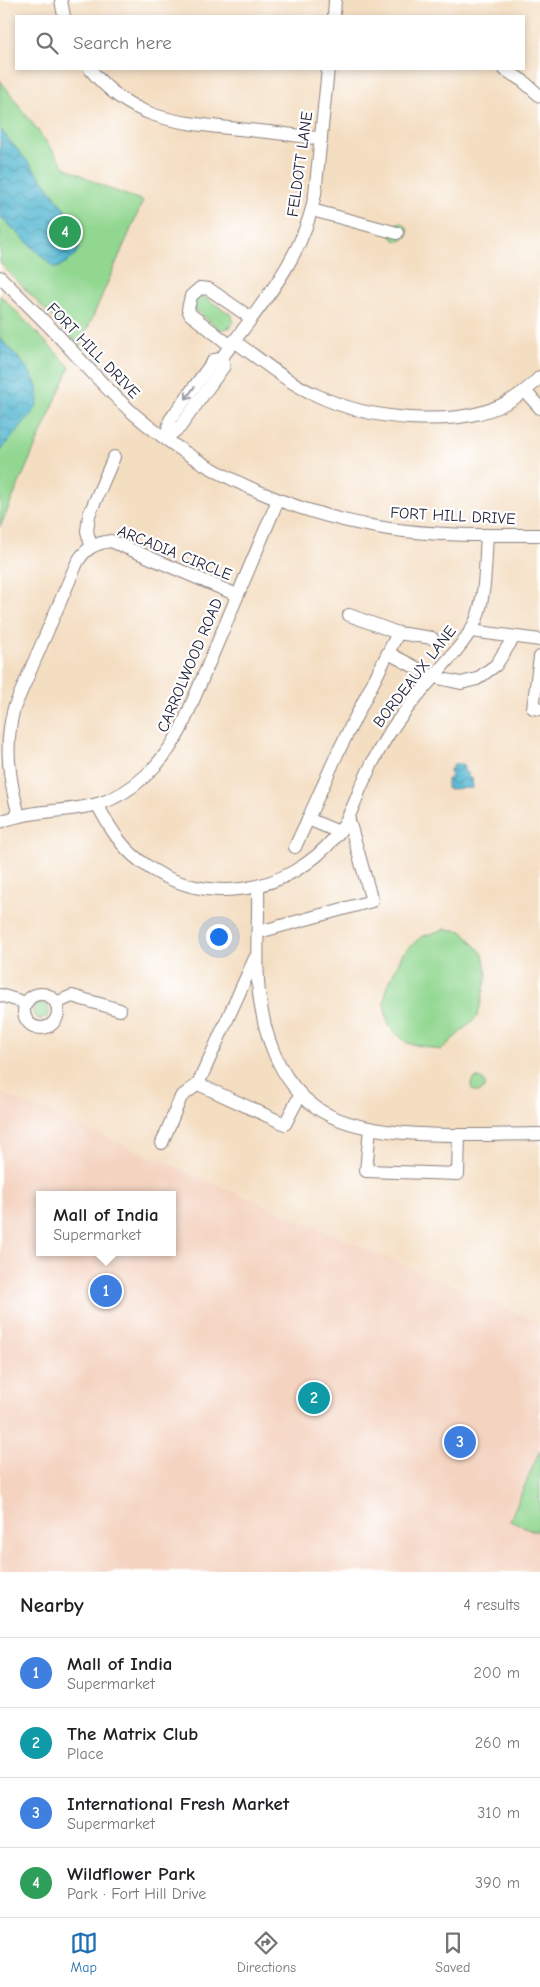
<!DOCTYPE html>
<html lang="en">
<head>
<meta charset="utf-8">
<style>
	:root { --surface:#fff; --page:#f2f2f2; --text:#202124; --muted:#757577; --line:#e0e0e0; --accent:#1f6fb2 }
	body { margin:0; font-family:"Comic Neue",sans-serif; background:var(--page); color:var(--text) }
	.you { position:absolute; left:218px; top:936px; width:18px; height:18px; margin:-12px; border:4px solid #fff; border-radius:50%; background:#1a73e8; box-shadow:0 0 0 8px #1a73e833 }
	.badge { display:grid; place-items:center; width:32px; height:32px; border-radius:50%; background:var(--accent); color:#fff; font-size:16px; font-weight:700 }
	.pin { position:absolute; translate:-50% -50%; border:2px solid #fff; box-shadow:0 1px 5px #0006 }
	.popup { position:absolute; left:36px; top:1191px; width:140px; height:65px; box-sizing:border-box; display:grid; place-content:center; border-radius:0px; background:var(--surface); filter:drop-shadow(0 1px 4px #0005); font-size:16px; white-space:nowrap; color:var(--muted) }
	.popup b { font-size:19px; color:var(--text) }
	.popup::after { content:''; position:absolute; left:50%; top:100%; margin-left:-10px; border:10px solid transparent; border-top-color:var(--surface) }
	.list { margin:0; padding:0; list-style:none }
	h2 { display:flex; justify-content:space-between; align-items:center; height:65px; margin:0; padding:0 20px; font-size:21px }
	h2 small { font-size:16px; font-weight:400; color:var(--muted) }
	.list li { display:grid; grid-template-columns:32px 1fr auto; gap:15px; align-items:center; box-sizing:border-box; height:70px; padding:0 20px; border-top:1px solid var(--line) }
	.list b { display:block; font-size:19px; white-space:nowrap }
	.list p { margin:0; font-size:16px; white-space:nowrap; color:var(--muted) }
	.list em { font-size:16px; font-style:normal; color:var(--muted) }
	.icon { flex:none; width:28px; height:28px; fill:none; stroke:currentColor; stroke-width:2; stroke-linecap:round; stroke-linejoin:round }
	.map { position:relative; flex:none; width:540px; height:1572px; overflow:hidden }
	.search { position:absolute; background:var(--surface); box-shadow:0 2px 8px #0003; left:15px; right:15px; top:15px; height:55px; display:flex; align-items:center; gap:12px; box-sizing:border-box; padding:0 18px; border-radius:0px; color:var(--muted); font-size:19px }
	.sheet { height:345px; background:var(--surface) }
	nav { display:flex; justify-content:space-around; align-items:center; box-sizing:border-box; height:70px; border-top:1px solid var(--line); background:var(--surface); font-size:14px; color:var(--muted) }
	nav a { display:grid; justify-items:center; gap:2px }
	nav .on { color:var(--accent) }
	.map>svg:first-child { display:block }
	.built { fill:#f4d3c0; fill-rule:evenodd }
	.green { fill:#91d790; stroke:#5a7c66 }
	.water { fill:url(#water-waves); stroke:#3a6c86 }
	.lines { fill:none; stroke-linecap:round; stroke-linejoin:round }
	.minor-casing { stroke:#8b807e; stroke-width:14 }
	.minor { stroke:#fff; stroke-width:12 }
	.oneway { stroke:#9c9ca7 }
	.labels { text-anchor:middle; stroke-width:4.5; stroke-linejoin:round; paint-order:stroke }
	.street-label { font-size:16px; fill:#22223b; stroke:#fff }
</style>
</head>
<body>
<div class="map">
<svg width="540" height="1572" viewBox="0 0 540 1572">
	<defs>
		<pattern id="water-waves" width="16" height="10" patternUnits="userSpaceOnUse" patternTransform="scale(1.25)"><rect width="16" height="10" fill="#51b6d0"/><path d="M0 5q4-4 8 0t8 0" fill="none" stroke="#4394aa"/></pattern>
	</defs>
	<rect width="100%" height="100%" fill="#fff"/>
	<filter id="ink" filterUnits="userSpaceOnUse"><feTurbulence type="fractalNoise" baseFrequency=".02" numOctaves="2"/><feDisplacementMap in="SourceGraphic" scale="10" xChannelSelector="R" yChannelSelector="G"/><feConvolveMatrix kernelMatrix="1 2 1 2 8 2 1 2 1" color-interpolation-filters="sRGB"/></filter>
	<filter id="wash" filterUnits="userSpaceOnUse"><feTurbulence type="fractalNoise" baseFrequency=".0096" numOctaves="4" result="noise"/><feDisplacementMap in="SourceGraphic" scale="20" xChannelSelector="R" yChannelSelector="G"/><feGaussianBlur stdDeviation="1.12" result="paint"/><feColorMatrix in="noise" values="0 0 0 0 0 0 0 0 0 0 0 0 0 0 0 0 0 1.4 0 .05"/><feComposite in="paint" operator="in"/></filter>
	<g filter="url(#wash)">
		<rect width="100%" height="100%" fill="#f4dec2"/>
		<path class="built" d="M0 1092 540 1323V1572H0ZM40 1195H172V1252H40Z"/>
		<g class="green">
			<path d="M0 80 65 167 107 188 143 201 80 346 0 263Z"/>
			<circle cx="399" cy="232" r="9"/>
			<path d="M0 295 70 367 0 527Z"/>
			<path d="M202 296 232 315 233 322 231 327 221 330 195 310 194 306 196 299Z"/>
			<path d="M445 929 462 931 483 954 487 975 478 1016 441 1050 407 1043 389 1027 384 1004 387 987 403 953 421 937Z"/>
			<circle cx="41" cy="1011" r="8"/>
			<circle cx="478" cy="1085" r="7"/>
			<path d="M540 1450V1523L536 1532 510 1520Z"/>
		</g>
		<g class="water">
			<path d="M0 129C16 149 86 224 79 247 76 258 66 262 57 268L53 267 0 216Z"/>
			<path d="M0 338C16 356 47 382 36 408L0 452Z"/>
			<path d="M453 764H463L465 773H468V778H472L473 788 447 789V779H451L450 769H453Z"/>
		</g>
	</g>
	<g filter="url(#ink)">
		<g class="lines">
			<defs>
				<g id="minor">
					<path d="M61 0 64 16"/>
					<path d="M334 16 335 0"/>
					<path d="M90 69C129 117 171 122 229 128 260 131 290 134 321 139"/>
					<path d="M504 69 523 81 540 96"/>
					<path d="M312 210 397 233"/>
					<path d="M0 277C16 293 32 309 48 325 77 355 103 387 134 414 206 476 296 515 389 529 439 536 490 535 540 535"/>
					<path d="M234 341C260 359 285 381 314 394 345 409 376 416 410 418 460 421 504 415 540 377"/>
					<path d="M231 346 190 314 188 309 191 296 200 288 209 289 251 318"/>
					<path d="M525 391 540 408"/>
					<path d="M166 438 180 427 224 366 222 359 223 356C260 306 304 257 315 194L328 69"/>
					<path d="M166 438 170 420 214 360 222 359"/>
					<path d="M91 546 87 531 89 515 114 457"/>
					<path d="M349 615 398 633"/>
					<path d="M471 631 540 640"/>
					<path d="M388 653 398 633 432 638"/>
					<path d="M540 657 533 708 540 709"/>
					<path d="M97 804C108 825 121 847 140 861 201 909 288 895 336 836 347 823 354 805 360 789 369 769 378 750 390 732 406 707 428 684 447 661 459 648 470 635 477 618 486 592 485 563 487 535"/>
					<path d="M19 816C9 779 4 745 14 708L76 565C83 550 94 543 111 541L237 595"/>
					<path d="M0 822C33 809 65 813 98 804 134 793 164 762 181 729L278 500"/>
					<path d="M339 832 308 819 338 752 388 653 434 677 461 683 477 679 496 665 514 637"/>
					<path d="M295 847 308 819"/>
					<path d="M258 887C259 922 255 958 259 993 264 1035 279 1080 314 1106 363 1144 479 1134 540 1134"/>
					<path d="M259 932 372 901 348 817"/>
					<path d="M255 958 198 1084 285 1124 300 1095"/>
					<circle cx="41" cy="1011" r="17"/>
					<path d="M0 995 26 1003"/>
					<path d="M56 1003 72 996 120 1010"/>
					<path d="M370 1128 366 1171 458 1174 459 1135"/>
					<path d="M162 1143 181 1097 198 1084"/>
				</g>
			</defs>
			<use href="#minor" class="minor-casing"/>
			<use href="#minor" class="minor"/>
		</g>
		<defs><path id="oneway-shaft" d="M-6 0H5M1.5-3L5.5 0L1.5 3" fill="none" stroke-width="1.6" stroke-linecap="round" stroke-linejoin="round" transform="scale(1.25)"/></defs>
		<use class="oneway" href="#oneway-shaft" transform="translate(190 393) rotate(126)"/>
	</g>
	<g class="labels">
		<g class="street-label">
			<text transform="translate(299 164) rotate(-82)" y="6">FELDOTT LANE</text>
			<text transform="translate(94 350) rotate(46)" y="6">FORT HILL DRIVE</text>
			<text transform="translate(453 515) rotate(3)" y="6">FORT HILL DRIVE</text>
			<text transform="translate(175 552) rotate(22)" y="6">ARCADIA CIRCLE</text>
			<text transform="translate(189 665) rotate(-67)" y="6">CARROLWOOD ROAD</text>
			<text transform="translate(414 676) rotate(-52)" y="6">BORDEAUX LANE</text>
		</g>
	</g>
</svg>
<div class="you"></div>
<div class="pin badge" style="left:106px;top:1291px;background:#3f7fe0">1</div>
<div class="popup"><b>Mall of India</b>Supermarket</div>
<div class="pin badge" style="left:314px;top:1398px;background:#0f9aa8">2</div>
<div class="pin badge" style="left:460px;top:1442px;background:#3f7fe0">3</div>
<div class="pin badge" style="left:65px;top:232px;background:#2e9e5b">4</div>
<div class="search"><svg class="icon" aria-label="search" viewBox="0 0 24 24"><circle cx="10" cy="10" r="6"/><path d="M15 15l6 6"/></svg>Search here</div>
</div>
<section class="sheet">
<h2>Nearby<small>4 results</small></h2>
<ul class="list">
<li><span class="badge" style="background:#3f7fe0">1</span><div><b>Mall of India</b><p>Supermarket</p></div><em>200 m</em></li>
<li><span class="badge" style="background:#0f9aa8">2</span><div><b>The Matrix Club</b><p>Place</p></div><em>260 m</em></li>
<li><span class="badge" style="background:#3f7fe0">3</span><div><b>International Fresh Market</b><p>Supermarket</p></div><em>310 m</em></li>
<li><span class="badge" style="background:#2e9e5b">4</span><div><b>Wildflower Park</b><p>Park · Fort Hill Drive</p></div><em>390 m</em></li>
</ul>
</section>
<nav>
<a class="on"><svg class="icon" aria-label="map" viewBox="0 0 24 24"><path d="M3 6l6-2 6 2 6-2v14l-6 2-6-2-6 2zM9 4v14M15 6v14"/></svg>Map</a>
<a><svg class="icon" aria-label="directions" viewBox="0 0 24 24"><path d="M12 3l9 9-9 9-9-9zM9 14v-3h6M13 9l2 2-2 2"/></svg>Directions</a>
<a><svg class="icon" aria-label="saved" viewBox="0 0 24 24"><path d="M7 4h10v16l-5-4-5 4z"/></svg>Saved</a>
</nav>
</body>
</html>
